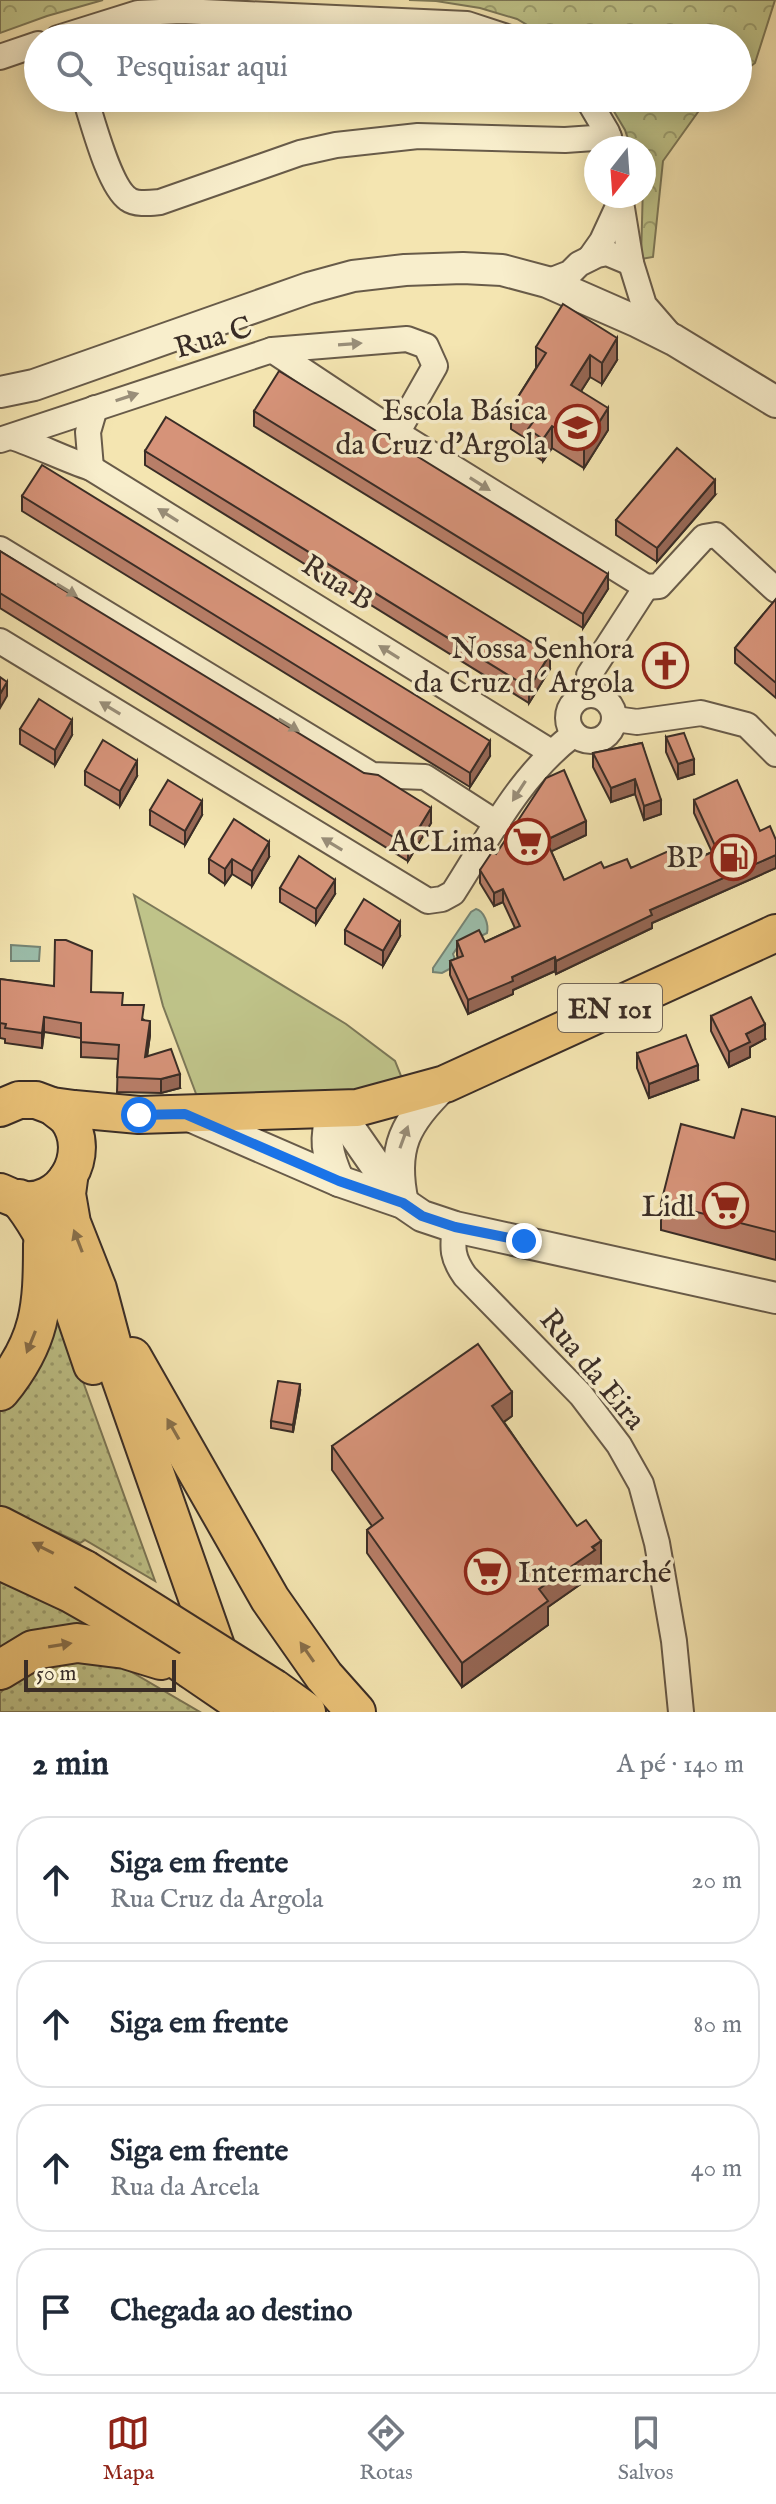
<!DOCTYPE html>
<html lang="pt">
<head>
<meta charset="utf-8">
<style>
	:root { --surface:#fff; --page:#f2f2f3; --text:#1f2937; --muted:#747a83; --line:#e0e1e3; --accent:#8f2418 }
	body { margin:0; font-family:"IM FELL English",serif; background:var(--page); color:var(--text) }
	.compass { position:absolute; left:584px; top:136px; width:72px; height:72px; border-radius:50%; background:var(--surface); box-shadow:0 4px 20px #0003; rotate:197deg }
	.scale { position:absolute; left:24px; bottom:20px; width:152px; box-sizing:border-box; padding-left:8px; border:4px solid #3a2d26; border-top:0; font-size:22px; line-height:28px; white-space:nowrap; color:#3a2d26; -webkit-text-stroke:6px #f8eecc; paint-order:stroke }
	.stop { position:absolute; width:24px; height:24px; margin:-18px; border:6px solid #1a73e8; border-radius:50%; background:#fff }
	.stop.end { background:#1a73e8; border-color:#fff; box-shadow:0 2px 8px #0008 }
	.list { margin:0; padding:0; list-style:none }
	h2 { display:flex; justify-content:space-between; align-items:center; height:104px; margin:0; padding:0 32px; font-size:34px }
	h2 small { font-size:26px; font-weight:400; color:var(--muted) }
	.list li { display:grid; grid-template-columns:52px 1fr auto; gap:24px; align-items:center; box-sizing:border-box; height:128px; margin:0 16px 16px; padding:0 16px; border:2px solid var(--line); border-radius:32px }
	.list b { display:block; font-size:30px; white-space:nowrap }
	.list p { margin:0; font-size:26px; white-space:nowrap; color:var(--muted) }
	.list em { font-size:26px; font-style:normal; color:var(--muted) }
	.icon { flex:none; width:44px; height:44px; fill:none; stroke:currentColor; stroke-width:2; stroke-linecap:round; stroke-linejoin:round }
	.map { position:relative; flex:none; width:776px; height:1712px; overflow:hidden }
	.search { position:absolute; background:var(--surface); box-shadow:0 4px 20px #0003; left:24px; right:24px; top:24px; height:88px; display:flex; align-items:center; gap:20px; box-sizing:border-box; padding:0 28px; border-radius:44px; color:var(--muted); font-size:30px }
	.sheet { height:680px; background:var(--surface) }
	nav { display:flex; justify-content:space-around; align-items:center; box-sizing:border-box; height:112px; border-top:2px solid var(--line); background:var(--surface); font-size:22px; color:var(--muted) }
	nav a { display:grid; justify-items:center; gap:4px }
	nav .on { color:var(--accent) }
	.map>svg:first-child { display:block }
	.grass { fill:url(#grass-dots); stroke:#7c7858; stroke-width:2 }
	.forest { fill:url(#forest-crowns); stroke:#7c7858; stroke-width:2 }
	.garden { fill:#bfc389; stroke:#7c7858; stroke-width:2 }
	.water { fill:#9cbfac; stroke:#758576; stroke-width:2 }
	.lines { fill:none; stroke-linecap:round; stroke-linejoin:round }
	.minor-casing { stroke:#685b49; stroke-width:28 }
	.tertiary-casing { stroke:#685b49; stroke-width:34 }
	.primary-casing { stroke:#3a2d26; stroke-width:40 }
	.trunk-casing { stroke:#3a2d26; stroke-width:42 }
	.minor { stroke:#f8eecc; stroke-width:24 }
	.tertiary { stroke:#f8eecc; stroke-width:30 }
	.primary { stroke:#eac278; stroke-width:36 }
	.trunk { stroke:#eac278; stroke-width:38 }
	.trunk-bridge-casing { stroke:#3a2d26; stroke-width:42; stroke-linecap:butt }
	.trunk-bridge { stroke:#eac278; stroke-width:38 }
	.wall { fill:#b87e68; stroke:#3a2d26; stroke-width:2 }
	.shaded-wall { fill:#966755; stroke:#3a2d26; stroke-width:2 }
	.building { fill:#d69379; stroke:#3a2d26; stroke-width:2 }
	.oneway { fill:#998e79 }
	.oneway2 { fill:#89704b }
	.route { stroke:#1a73e8; stroke-width:10 }
	.labels { text-anchor:middle; stroke-width:7; stroke-linejoin:round; paint-order:stroke }
	.shield { fill:#f8eecc; stroke:#736758; stroke-width:2 }
	.shield-label { font-size:28px; font-weight:bold; fill:#3a2d26 }
	.street-label { font-size:30px; fill:#3a2d26; stroke:#f8eecc }
	.poi-label { font-size:30px; fill:#3a2d26; stroke:#f8eecc; text-anchor:end }
</style>
</head>
<body>
<div class="map">
<svg width="776" height="1712" viewBox="0 0 776 1712">
	<defs>
		<pattern id="grass-dots" width="8" height="8" patternUnits="userSpaceOnUse" patternTransform="scale(2)"><rect width="8" height="8" fill="#bfc389"/><path d="M2 2h.1M6 6h.1" fill="none" stroke="#9c9f70" stroke-width="1.8" stroke-linecap="round"/></pattern>
		<pattern id="forest-crowns" width="20" height="18" patternUnits="userSpaceOnUse" patternTransform="scale(2)"><rect width="20" height="18" fill="#bfc389"/><path d="M2 6a3 3 0 1 1 6 0M12 15a3 3 0 1 1 6 0" fill="none" stroke="#9c9f70"/></pattern>
	</defs>
	<rect width="100%" height="100%" fill="#f4e5b1"/>
	<filter id="stains"><feTurbulence type="fractalNoise" baseFrequency=".0025" numOctaves="4"/><feColorMatrix values="0 0 0 0 .2 0 0 0 0 .09 0 0 0 0 .02 0 0 0 .5 -.17"/></filter>
	<radialGradient id="worn" r=".72"><stop offset=".6" stop-color="#630" stop-opacity="0"/><stop offset="1" stop-color="#630" stop-opacity=".3"/></radialGradient>
	<g class="grass">
		<path d="M55 1304 155 1581 85 1540 80 1543 0 1506V1411L17 1393Z"/>
		<path d="M0 1582 32 1595 113 1637 0 1653Z"/>
		<path d="M91 1661 123 1667 200 1712H0V1693L17 1676 56 1665Z"/>
	</g>
	<g class="forest">
		<path d="M0 0H103L47 16 0 33Z"/>
		<path d="M409 0H775L755 63 738 76V38H549L517 19 480 8 436 1Z"/>
		<path d="M606 98H708L663 161 653 257 641 259 644 148H631L625 130Z"/>
	</g>
	<path class="garden" d="M134 895 346 1024 395 1061 405 1086 201 1107 163 1006Z"/>
	<g class="water">
		<path d="M476 909C484 911 489 924 487 933L457 948 453 954 457 965 442 973 433 972V968L471 912Z"/>
		<path d="M11 945 40 947 39 961H11Z"/>
	</g>
	<g class="lines">
		<defs>
			<g id="minor">
				<path d="M58 38 138 13 181 11 467 24 510 38"/>
				<path d="M0 57 38 44"/>
				<path d="M85 98C93 122 109 186 128 199 136 205 150 203 160 202L300 153 336 145 418 136 565 140 609 137"/>
				<path d="M587 98 607 132 612 148"/>
				<path d="M620 196 631 263 644 305 670 335"/>
				<path d="M590 258 602 241 621 200"/>
				<path d="M547 282 570 273 579 264 597 255 607 253 631 263"/>
				<path d="M272 350 407 339 426 346 435 366 397 433"/>
				<path d="M12 437C39 446 64 459 91 468L551 752"/>
				<path d="M0 440 272 350 397 433 646 587"/>
				<path d="M91 468 88 432 95 408"/>
				<path d="M0 549 372 775 425 777 498 824"/>
				<path d="M646 587 659 586 704 537 716 535 776 590"/>
				<path d="M0 641 428 901 442 899 453 893C489 837 520 775 573 735"/>
				<path d="M591 694 589 675 646 587"/>
				<circle cx="591" cy="718" r="23"/>
				<path d="M615 719 637 722 701 713 747 725 776 754"/>
				<path d="M455 1227C452 1248 452 1258 465 1276L581 1395 619 1445 641 1484 657 1543 674 1641 681 1712"/>
			</g>
			<g id="tertiary">
				<path d="M0 392 34 385 309 288 353 276 405 270 463 268 502 270 547 282 638 322 674 340 776 402"/>
				<path d="M333 1109 351 1130 401 1202"/>
				<path d="M333 1109C324 1140 326 1152 339 1181"/>
				<path d="M185 1114 339 1181 403 1203 422 1216 455 1227 776 1298"/>
				<path d="M403 1203C391 1148 405 1122 445 1084"/>
			</g>
			<g id="primary">
				<path d="M0 1108 19 1100H36L52 1106 74 1109 139 1115 357 1108 445 1084 776 933"/>
				<path d="M0 1192C5 1194 12 1198 18 1199 62 1209 94 1153 67 1118 63 1114 57 1110 52 1106"/>
			</g>
			<g id="trunk">
				<path d="M68 1179 66 1194 71 1223 97 1289 119 1372 224 1672"/>
				<path d="M19 1199C34 1215 42 1235 55 1253L93 1365"/>
				<path d="M132 1357 270 1599 324 1676 356 1712"/>
				<path d="M0 1391C41 1341 43 1307 43 1244"/>
				<path d="M0 1526 85 1570"/>
				<path d="M0 1560 71 1593 129 1626 191 1669"/>
				<path d="M0 1670 33 1650 77 1643 125 1649 161 1660"/>
				<path d="M274 1689 306 1712"/>
			</g>
		</defs>
		<use href="#minor" class="minor-casing"/>
		<use href="#tertiary" class="tertiary-casing"/>
		<use href="#primary" class="primary-casing"/>
		<use href="#trunk" class="trunk-casing"/>
		<use href="#minor" class="minor"/>
		<use href="#tertiary" class="tertiary"/>
		<use href="#primary" class="primary"/>
		<use href="#trunk" class="trunk"/>
		<defs>
			<g id="trunk-bridge">
				<path d="M85 1570 274 1689"/>
				<path d="M191 1669 254 1712"/>
			</g>
		</defs>
		<use href="#trunk-bridge" class="trunk-bridge-casing"/>
		<use href="#trunk-bridge" class="trunk-bridge"/>
	</g>
	<g class="wall">
		<path d="M536 347 617 360 602 384 590 377 581 391 608 430 584 468 552 448 543 461 528 451V440L511 429V408L536 368Z"/>
		<path d="M254 411 608 589 583 628 254 426Z"/>
		<path d="M145 451 550 669 529 703 145 465Z"/>
		<path d="M715 495 657 562 616 535V520Z"/>
		<path d="M22 496 490 756 470 787 22 511Z"/>
		<path d="M0 551 431 823 408 861 0 608Z"/>
		<path d="M776 599V698L735 663V648Z"/>
		<path d="M20 729 72 735 55 765 20 744Z"/>
		<path d="M666 737 694 774 678 779 666 752Z"/>
		<path d="M642 743 661 814 644 820 635 794 611 802 593 767V753Z"/>
		<path d="M85 771 137 776 120 806 85 785Z"/>
		<path d="M694 800 776 840V868L652 923V928L556 974 555 971 513 990V994L468 1014 450 975V961L458 958 457 955V941L485 942 515 928 503 902 494 906 480 883V870L496 854 586 835 551 851 564 880 604 868 681 866 712 852 694 813Z"/>
		<path d="M150 810 202 815 185 845 150 825Z"/>
		<path d="M269 857 252 886 232 874 225 884 209 873V859Z"/>
		<path d="M280 888 335 894 316 924 280 902Z"/>
		<path d="M345 930 400 936 383 966 345 944Z"/>
		<path d="M0 979 91 992 123 1005 144 1020 150 1035 147 1056 180 1088 161 1093 117 1092 118 1059 81 1057V1038L44 1032 42 1048 5 1043V1039L0 1038Z"/>
		<path d="M711 1016 765 1039 750 1047V1057L729 1067 711 1031Z"/>
		<path d="M637 1053 698 1080 649 1098 637 1068Z"/>
		<path d="M776 1117V1260L661 1230V1203L734 1138Z"/>
		<path d="M300 1392 293 1432 271 1428V1421Z"/>
		<path d="M512 1416 504 1422 601 1564 595 1568V1574L548 1607V1625L462 1687 367 1553V1530L372 1526 332 1470V1446Z"/>
	</g>
	<g class="shaded-wall">
		<path d="M617 338V360L602 384V363Z"/>
		<path d="M590 355V377L571 407V385Z"/>
		<path d="M608 408V430L584 468V446Z"/>
		<path d="M552 426V448L543 461V439Z"/>
		<path d="M715 480V495L657 562V548Z"/>
		<path d="M608 574V589L583 628V614Z"/>
		<path d="M550 654V669L529 703V688Z"/>
		<path d="M7 682V696L0 708V694Z"/>
		<path d="M72 720V735L55 765V750Z"/>
		<path d="M490 741V756L470 787V773Z"/>
		<path d="M694 759V774L678 779V764Z"/>
		<path d="M137 761V776L120 806V791Z"/>
		<path d="M635 779V794L611 802V788Z"/>
		<path d="M661 800V814L644 820V806Z"/>
		<path d="M202 801V815L185 845V831Z"/>
		<path d="M431 808V823L408 861V846Z"/>
		<path d="M586 821V835L546 854V840Z"/>
		<path d="M269 842V857L252 886V871Z"/>
		<path d="M776 855V868L652 923V928L556 974V961L650 910Z"/>
		<path d="M232 859V874L225 884V869Z"/>
		<path d="M335 880V894L316 924V909Z"/>
		<path d="M503 889V902L494 906V893Z"/>
		<path d="M400 922V936L383 966V951Z"/>
		<path d="M555 957V971L513 990V994L468 1014V1000L512 977Z"/>
		<path d="M44 1017V1032L42 1048V1033Z"/>
		<path d="M150 1021V1035L145 1071V1057Z"/>
		<path d="M765 1024V1039L750 1047V1057L729 1067V1052L746 1034Z"/>
		<path d="M698 1065V1080L649 1098V1084Z"/>
		<path d="M180 1074V1088L161 1093V1079Z"/>
		<path d="M300 1384V1392L293 1432V1425Z"/>
		<path d="M512 1392V1416L492 1430V1406Z"/>
		<path d="M601 1541V1564L595 1568V1574L548 1607V1625L462 1687V1663L539 1589Z"/>
	</g>
	<g class="building">
		<path d="M563 304 617 338 602 363 590 355 571 385 608 408 584 446 552 426 543 439 528 429 533 422 511 408 546 353 536 347Z"/>
		<path d="M279 371 608 574 583 614 254 411Z"/>
		<path d="M166 417 550 654 529 688 145 451Z"/>
		<path d="M677 448 715 480 657 548 616 520Z"/>
		<path d="M42 465 490 741 470 773 22 496Z"/>
		<path d="M0 551 364 773 378 775 431 808 408 846 0 593Z"/>
		<path d="M776 599V683L735 648Z"/>
		<path d="M0 677 7 682 0 694Z"/>
		<path d="M39 699 72 720 55 750 20 729Z"/>
		<path d="M684 733 694 759 678 764 666 737Z"/>
		<path d="M103 740 137 761 120 791 85 771Z"/>
		<path d="M642 743 661 800 644 806 635 779 611 788 593 753Z"/>
		<path d="M564 770 586 821 546 840 564 880 601 862 604 868 627 859 631 868 673 849 681 866 717 850 694 800 737 780 760 831 770 826 776 840V855L650 910 652 915 556 961 555 957 512 977 513 981 468 1000 450 961 463 956 457 941 479 930 485 942 520 926 503 889 494 893 480 870 492 852 496 854 546 778Z"/>
		<path d="M168 780 202 801 185 831 150 810Z"/>
		<path d="M234 819 269 842 252 871 232 859 225 869 209 859Z"/>
		<path d="M299 856 335 880 316 909 280 888Z"/>
		<path d="M364 899 400 922 383 951 345 930Z"/>
		<path d="M55 940H66L92 951 91 992 123 993 122 1005H144L142 1020 150 1021 145 1057 171 1049 180 1074 161 1079 117 1077 119 1045 81 1042V1023L44 1017 42 1033 5 1028 6 1024 0 1023V979L54 986Z"/>
		<path d="M751 997 765 1024 746 1034 750 1042 729 1052 711 1016Z"/>
		<path d="M686 1035 698 1065 649 1084 637 1053Z"/>
		<path d="M742 1109 776 1117V1232L661 1203 681 1124 734 1138Z"/>
		<path d="M478 1344 512 1392 492 1406 577 1526 586 1520 601 1541 592 1547 595 1550 539 1589 548 1601 462 1663 367 1530 383 1518 332 1446Z"/>
		<path d="M278 1381 300 1384 293 1425 271 1421Z"/>
	</g>
	<defs><path id="oneway-solid" d="M-6-.8H1V-3.2L6.5 0L1 3.2V.8H-6Z" transform="scale(2)"/></defs>
	<g class="oneway">
		<use href="#oneway-solid" transform="translate(350 344) rotate(-4)"/>
		<use href="#oneway-solid" transform="translate(127 397) rotate(-18)"/>
		<use href="#oneway-solid" transform="translate(480 484) rotate(32)"/>
		<use href="#oneway-solid" transform="translate(168 515) rotate(-148)"/>
		<use href="#oneway-solid" transform="translate(67 590) rotate(31)"/>
		<use href="#oneway-solid" transform="translate(389 652) rotate(-148)"/>
		<use href="#oneway-solid" transform="translate(110 708) rotate(-149)"/>
		<use href="#oneway-solid" transform="translate(289 725) rotate(31)"/>
		<use href="#oneway-solid" transform="translate(519 791) rotate(123)"/>
		<use href="#oneway-solid" transform="translate(332 844) rotate(-149)"/>
		<use href="#oneway-solid" transform="translate(404 1137) rotate(-70)"/>
	</g>
	<g class="oneway2">
		<use href="#oneway-solid" transform="translate(78 1241) rotate(-111)"/>
		<use href="#oneway-solid" transform="translate(31 1342) rotate(112)"/>
		<use href="#oneway-solid" transform="translate(173 1429) rotate(-120)"/>
		<use href="#oneway-solid" transform="translate(43 1548) rotate(-153)"/>
		<use href="#oneway-solid" transform="translate(60 1645) rotate(-9)"/>
		<use href="#oneway-solid" transform="translate(307 1652) rotate(-125)"/>
	</g>
	<g class="lines">
		<path class="route" d="M139 1115 185 1114 339 1181 403 1203 422 1216 455 1227 524 1241"/>
	</g>
	<defs>
		<symbol id="school-ring" viewBox="-11 -11 22 22"><circle r="9.5" fill="#f8eecc" stroke="#8f2418" stroke-width="1.5"/><path d="M0-5L7-2L0 1L-7-2ZM-4 1L0 2.5L4 1V4Q0 6-4 4Z" fill="#8f2418"/></symbol>
		<symbol id="church-ring" viewBox="-11 -11 22 22"><circle r="9.5" fill="#f8eecc" stroke="#8f2418" stroke-width="1.5"/><path d="M-1.2-6h2.4v3.5h3.3v2.4h-3.3V6h-2.4V-.1h-3.3v-2.4h3.3Z" fill="#8f2418"/></symbol>
		<symbol id="supermarket-ring" viewBox="-11 -11 22 22"><circle r="9.5" fill="#f8eecc" stroke="#8f2418" stroke-width="1.5"/><path d="M-6-5.5h2.5l.6 2H6L4.5 2H-2.5L-4.4-4H-6ZM-1.5 3.2a1.3 1.3 0 1 0 .1 0ZM3 3.2a1.3 1.3 0 1 0 .1 0Z" fill="#8f2418"/></symbol>
		<symbol id="fuel-ring" viewBox="-11 -11 22 22"><circle r="9.5" fill="#f8eecc" stroke="#8f2418" stroke-width="1.5"/><path d="M-5.5-6h7V0h2V4h1.3V-2.5L3-4.5l.8-.8L6-3V5H2.5V1h-1V6h-7ZM-4.2-4.7v3.2H.2V-4.7Z" fill="#8f2418"/></symbol>
	</defs>
	<g fill-rule="evenodd">
		<use href="#school-ring" x="552" y="402" width="51" height="51"/>
		<use href="#church-ring" x="640" y="640" width="51" height="51"/>
		<use href="#supermarket-ring" x="502" y="816" width="51" height="51"/>
		<use href="#fuel-ring" x="708" y="832" width="51" height="51"/>
		<use href="#supermarket-ring" x="700" y="1180" width="51" height="51"/>
		<use href="#supermarket-ring" x="462" y="1546" width="51" height="51"/>
	</g>
	<g class="labels">
		<rect class="shield" x="558" y="984" width="104" height="48" rx="6"/>
		<g class="shield-label">
			<text x="610" y="1018">EN 101</text>
		</g>
		<g class="street-label">
			<text transform="translate(213 337) rotate(-17)" y="10">Rua C</text>
			<text transform="translate(338 582) rotate(32)" y="10">Rua B</text>
			<text transform="translate(593 1369) rotate(50)" y="10">Rua da Eira</text>
		</g>
		<g class="poi-label">
			<text x="547" y="420">Escola Básica<tspan x="547" dy="34">da Cruz d'Argola</tspan></text>
			<text x="634" y="658">Nossa Senhora<tspan x="634" dy="34">da Cruz d´Argola</tspan></text>
			<text x="496" y="851">ACLima</text>
			<text x="703" y="867">BP</text>
			<text x="695" y="1216">Lidl</text>
			<text x="518" y="1582" text-anchor="start">Intermarché</text>
		</g>
	</g>
	<rect width="100%" height="100%" filter="url(#stains)"/>
	<rect width="100%" height="100%" fill="url(#worn)"/>
</svg>
<svg class="compass" viewBox="-18 -18 36 36"><path d="M0-13l5 13h-10z" fill="#e53935"/><path d="M0 13l5-13h-10z" fill="#747a83"/></svg>
<div class="scale">50 m</div>
<div class="stop" style="left:139px;top:1115px"></div>
<div class="stop end" style="left:524px;top:1241px"></div>
<div class="search"><svg class="icon" aria-label="search" viewBox="0 0 24 24"><circle cx="10" cy="10" r="6"/><path d="M15 15l6 6"/></svg>Pesquisar aqui</div>
</div>
<section class="sheet">
<h2>2 min<small>A pé · 140 m</small></h2>
<ul class="list">
<li><svg class="icon" aria-label="ahead" viewBox="0 0 24 24"><path d="M12 20V5M6 11l6-6 6 6"/></svg><div><b>Siga em frente</b><p>Rua Cruz da Argola</p></div><em>20 m</em></li>
<li><svg class="icon" aria-label="ahead" viewBox="0 0 24 24"><path d="M12 20V5M6 11l6-6 6 6"/></svg><div><b>Siga em frente</b></div><em>80 m</em></li>
<li><svg class="icon" aria-label="ahead" viewBox="0 0 24 24"><path d="M12 20V5M6 11l6-6 6 6"/></svg><div><b>Siga em frente</b><p>Rua da Arcela</p></div><em>40 m</em></li>
<li><svg class="icon" aria-label="arrive" viewBox="0 0 24 24"><path d="M6 21V4h12l-3 4 3 4H6"/></svg><div><b>Chegada ao destino</b></div></li>
</ul>
</section>
<nav>
<a class="on"><svg class="icon" aria-label="map" viewBox="0 0 24 24"><path d="M3 6l6-2 6 2 6-2v14l-6 2-6-2-6 2zM9 4v14M15 6v14"/></svg>Mapa</a>
<a><svg class="icon" aria-label="directions" viewBox="0 0 24 24"><path d="M12 3l9 9-9 9-9-9zM9 14v-3h6M13 9l2 2-2 2"/></svg>Rotas</a>
<a><svg class="icon" aria-label="saved" viewBox="0 0 24 24"><path d="M7 4h10v16l-5-4-5 4z"/></svg>Salvos</a>
</nav>
</body>
</html>
